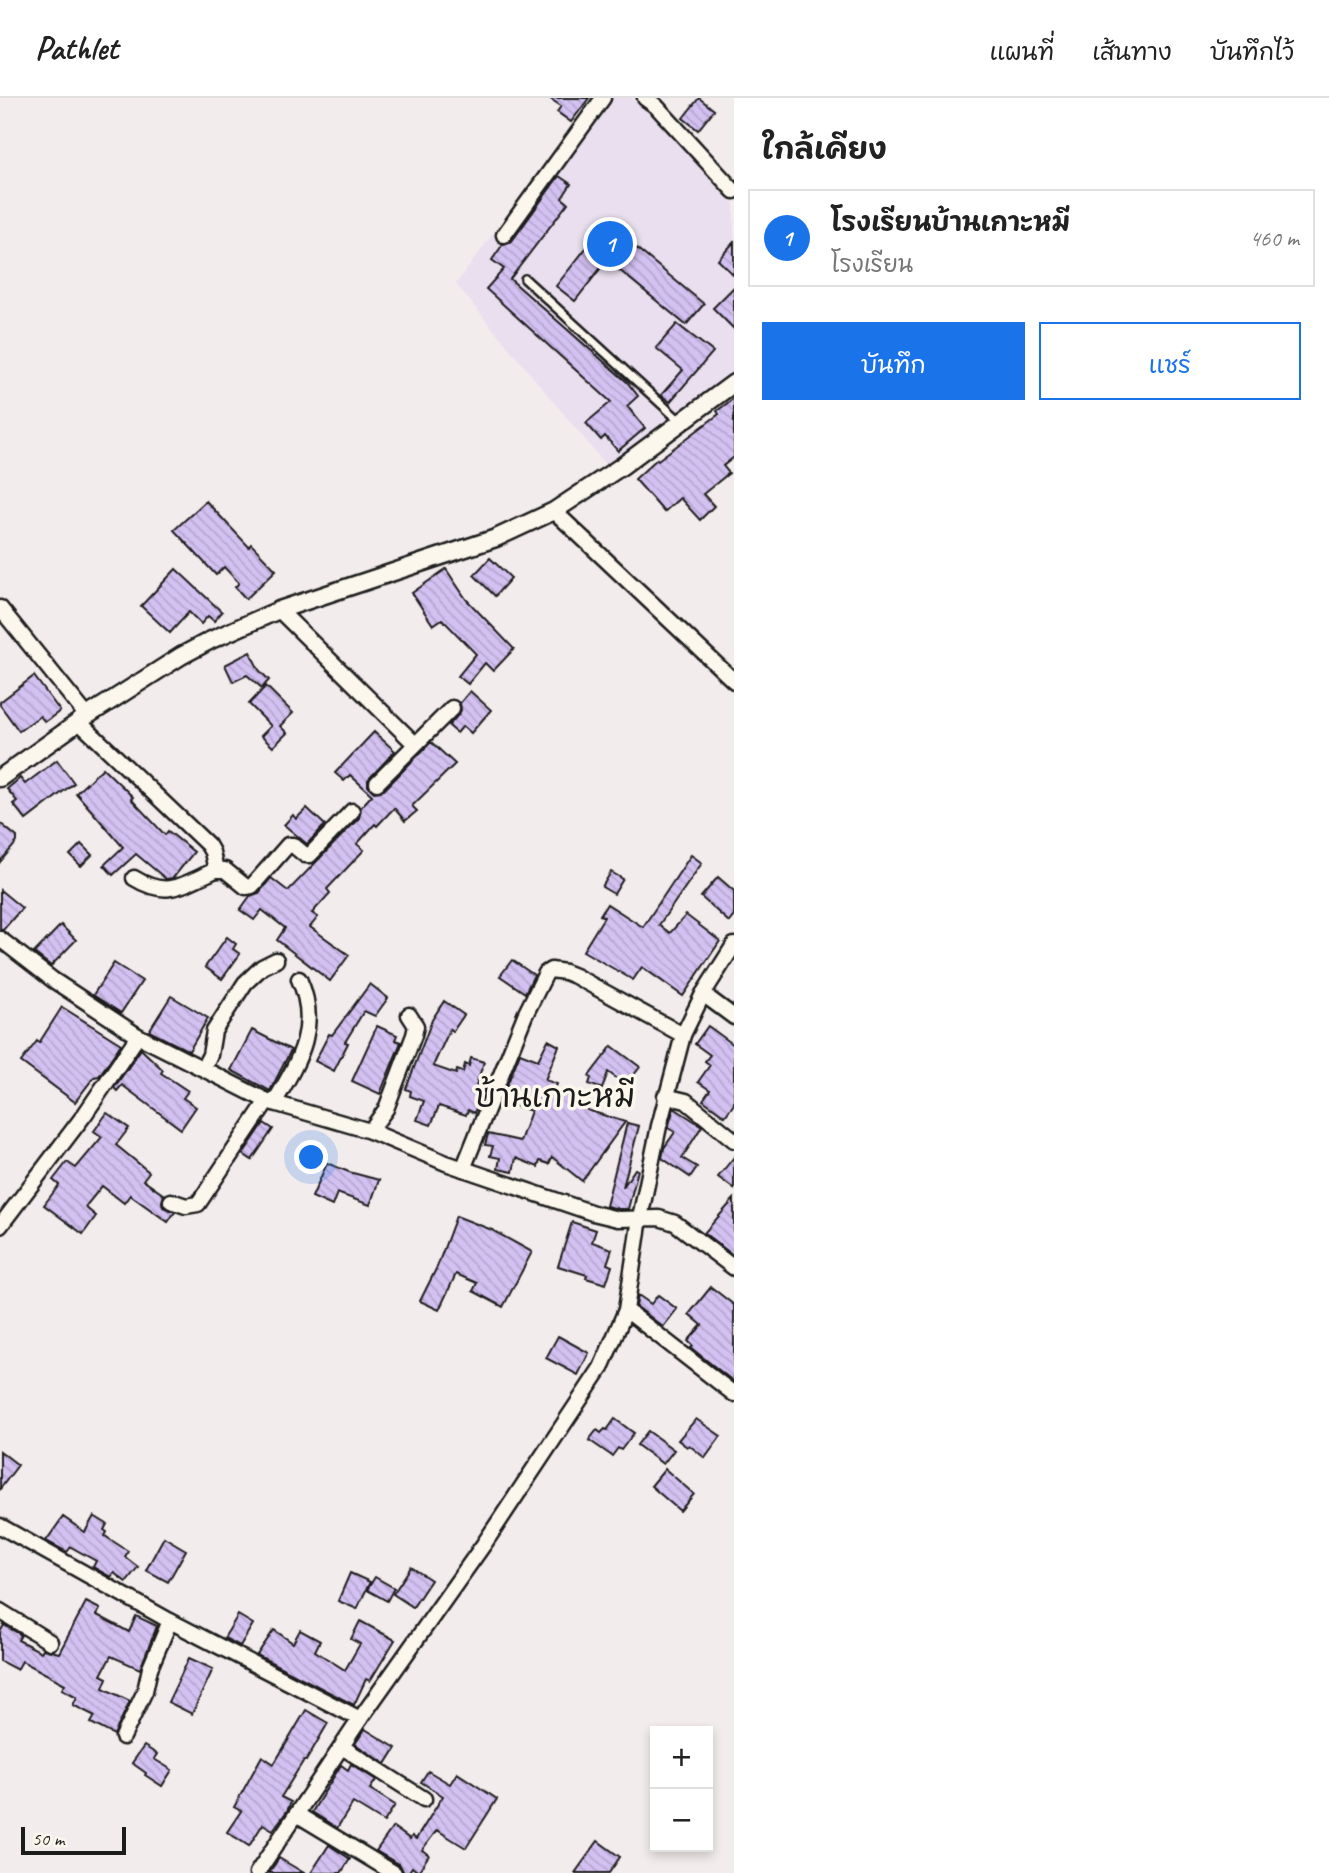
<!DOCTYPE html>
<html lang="th">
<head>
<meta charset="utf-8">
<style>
	:root { --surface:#fff; --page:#f2f2f2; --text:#222; --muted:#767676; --line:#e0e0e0; --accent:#1a73e8 }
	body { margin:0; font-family:Caveat,"Playpen Sans Thai",sans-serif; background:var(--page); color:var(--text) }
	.controls { position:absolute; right:21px; bottom:21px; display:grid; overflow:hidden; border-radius:0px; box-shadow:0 4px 10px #0003 }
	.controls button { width:63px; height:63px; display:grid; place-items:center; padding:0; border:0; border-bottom:2px solid var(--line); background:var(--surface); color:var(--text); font:35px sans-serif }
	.scale { position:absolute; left:21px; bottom:18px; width:105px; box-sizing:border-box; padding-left:7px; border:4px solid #1c1c1c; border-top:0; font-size:19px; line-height:24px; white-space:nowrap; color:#1c1c1c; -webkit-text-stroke:5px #fbf7ec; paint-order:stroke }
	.you { position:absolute; left:312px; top:1060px; width:24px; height:24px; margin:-18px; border:5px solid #fff; border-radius:50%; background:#1a73e8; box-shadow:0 0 0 10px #1a73e833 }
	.badge { display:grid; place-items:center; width:46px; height:46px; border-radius:50%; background:var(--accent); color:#fff; font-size:23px; font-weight:700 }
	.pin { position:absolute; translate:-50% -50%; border:4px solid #fff; box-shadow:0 2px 7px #0006 }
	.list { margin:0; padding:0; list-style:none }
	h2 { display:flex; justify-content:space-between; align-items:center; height:91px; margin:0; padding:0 28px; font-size:30px }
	h2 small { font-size:23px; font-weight:400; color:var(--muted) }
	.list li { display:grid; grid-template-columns:46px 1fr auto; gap:21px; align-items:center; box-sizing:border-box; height:98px; margin:0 14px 14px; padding:0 14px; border:2px solid var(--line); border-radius:0px }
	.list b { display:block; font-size:26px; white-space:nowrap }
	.list p { margin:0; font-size:23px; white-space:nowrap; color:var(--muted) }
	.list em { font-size:23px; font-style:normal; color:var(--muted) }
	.actions { display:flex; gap:14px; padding:21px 28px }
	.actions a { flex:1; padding:16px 0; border:2px solid var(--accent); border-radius:0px; text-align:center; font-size:24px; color:var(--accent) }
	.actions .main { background:var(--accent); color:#fff }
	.map { position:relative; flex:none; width:734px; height:1775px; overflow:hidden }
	header { display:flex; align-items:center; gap:42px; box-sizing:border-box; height:98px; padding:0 35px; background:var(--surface); border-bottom:2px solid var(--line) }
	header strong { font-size:33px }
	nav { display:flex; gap:38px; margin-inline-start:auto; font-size:24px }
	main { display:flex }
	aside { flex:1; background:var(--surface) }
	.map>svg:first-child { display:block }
	.built { fill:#e9dfee }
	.building { fill:url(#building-back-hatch); stroke:#1c1c1c; stroke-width:2 }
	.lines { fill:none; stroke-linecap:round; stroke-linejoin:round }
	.service-casing { stroke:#1c1c1c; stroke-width:12 }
	.minor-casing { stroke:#1c1c1c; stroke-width:19 }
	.tertiary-casing { stroke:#1c1c1c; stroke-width:21 }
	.service { stroke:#fbf7ec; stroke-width:7 }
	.minor { stroke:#fbf7ec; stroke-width:14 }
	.tertiary { stroke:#fbf7ec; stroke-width:16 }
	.labels { text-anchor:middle; stroke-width:7; stroke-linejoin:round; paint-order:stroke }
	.quarter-label { font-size:32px; fill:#1c1c1c; stroke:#fbf7ec }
</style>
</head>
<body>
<header>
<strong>Pathlet</strong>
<nav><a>แผนที่</a><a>เส้นทาง</a><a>บันทึกไว้</a></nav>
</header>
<main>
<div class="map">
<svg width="734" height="1775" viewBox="0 0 734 1775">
	<defs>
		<pattern id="building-back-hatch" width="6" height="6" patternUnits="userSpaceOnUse" patternTransform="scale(1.75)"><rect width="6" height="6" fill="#d3c1f2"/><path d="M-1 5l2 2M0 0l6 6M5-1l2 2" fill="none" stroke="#b5a5cf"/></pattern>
	</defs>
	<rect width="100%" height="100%" fill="#f3eced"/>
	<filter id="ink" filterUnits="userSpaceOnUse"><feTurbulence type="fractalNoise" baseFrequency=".0143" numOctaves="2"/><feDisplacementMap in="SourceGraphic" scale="14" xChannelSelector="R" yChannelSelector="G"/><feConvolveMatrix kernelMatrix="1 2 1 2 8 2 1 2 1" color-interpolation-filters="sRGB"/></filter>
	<g filter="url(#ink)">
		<path class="built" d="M593 0H631L652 16 734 106V274L610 372 456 186Z"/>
		<g class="building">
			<path d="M549 0H589L571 24 557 14 561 8Z"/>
			<path d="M699 0 714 12 698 32 683 20Z"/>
			<path d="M559 78 571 86 562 100 568 105 510 181 627 284 638 298 627 308 645 330 618 353 605 338 601 342 586 325 611 304 486 191 504 171 492 162 503 146 512 143Z"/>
			<path d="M606 125 704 206 686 227 607 162 575 203 556 188Z"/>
			<path d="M734 144V177L718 162Z"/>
			<path d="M734 189V231L713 210Z"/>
			<path d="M677 226 713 254 670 304 661 297 683 272 656 250Z"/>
			<path d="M734 300V359L723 368 729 375 703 396 714 408 700 422 680 400 664 414 635 381 657 361 658 362 719 316 717 313Z"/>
			<path d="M206 403 249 449 251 446 276 472 246 501 235 489 239 485 224 469 216 477 174 432Z"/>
			<path d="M490 460 511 480 495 498 474 477Z"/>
			<path d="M176 471 222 514 214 523 208 518 201 526 189 514 170 535 141 508Z"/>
			<path d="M446 471 466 501 514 551 493 573 485 565 468 586 458 578 476 556 442 521 433 527 412 495Z"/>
			<path d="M250 554 259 572 269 582 262 590 247 577 233 584 225 567Z"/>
			<path d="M34 578 60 613 45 624 40 618 19 633 0 607V604Z"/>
			<path d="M266 588 293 615 280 628 287 635 273 649 261 638 271 628 249 606Z"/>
			<path d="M470 593 491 612 471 635 463 628 457 635 449 628 450 626 459 616 461 612 460 605Z"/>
			<path d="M374 634 395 653 368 682V688L374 694 384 692 431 644 455 666 412 708 417 713 405 723 394 710 377 728 375 726 357 746 364 752 327 791 330 795 312 815 318 819 310 829 349 857 330 883 277 842 285 830 262 812 254 822 240 812 250 798 259 795 271 780 288 793 359 720 361 709 372 697 350 677 344 683 335 675Z"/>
			<path d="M57 662 74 685 26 722 13 706 17 703 7 691 20 680 25 686Z"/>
			<path d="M103 670 133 699 131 701 165 737 168 733 194 754 173 780 166 781 136 756 113 777 104 767 123 749 76 695Z"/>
			<path d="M307 710 325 727 307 746 284 727 293 717 296 721Z"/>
			<path d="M0 725 17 739V744L0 764Z"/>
			<path d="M81 746 92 757 81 768 70 757Z"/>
			<path d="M691 757 702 765 659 827 670 835 686 817 720 843 683 898 642 869 633 882 583 853 604 819 600 817 607 806 643 829Z"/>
			<path d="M611 774 623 781 614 796 602 789Z"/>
			<path d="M718 779 734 793V818L729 824 701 799Z"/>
			<path d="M0 792 22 810 3 832H0Z"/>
			<path d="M61 827 76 842 51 868 34 855Z"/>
			<path d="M227 839 236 846 233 851 240 856 222 881 205 869Z"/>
			<path d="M512 862 534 877 525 895 500 878Z"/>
			<path d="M114 865 142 883 121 915 93 897Z"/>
			<path d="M370 886 388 900 375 918 364 913 345 944 348 945 334 973 315 963 329 936 332 937Z"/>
			<path d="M171 898 208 920 189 953 149 933Z"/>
			<path d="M444 903 464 917 453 933 450 931 433 968 456 976 457 972 463 974 465 966 469 968 471 960 484 964 476 987 485 990 474 1015 468 1012 466 1017 439 1008 431 1027 417 1022 424 1003 410 998 411 993 406 991 432 922Z"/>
			<path d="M62 909 121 946 99 978 94 979 75 1004 21 964 37 943 39 945Z"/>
			<path d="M377 928 397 937 395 942 401 944 380 996 352 983Z"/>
			<path d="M708 928 734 947V1006L725 1018 703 1002 710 992 698 984 710 967 705 963 710 957 695 946Z"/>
			<path d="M252 932 291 952 270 993 231 972Z"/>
			<path d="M548 942 559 948 545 982 557 986 554 993 589 1003 587 1012 625 1024 582 1083 552 1059 549 1066 540 1063 538 1069 516 1060 513 1074 498 1071 500 1060 490 1058 493 1048 485 1047 488 1036 520 1043 531 1013 511 1006 509 1011 499 1007 520 955 538 962Z"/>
			<path d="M612 948 640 969 626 987 608 974 602 991 589 986 591 980 589 978Z"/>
			<path d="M141 951 163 972 161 975 188 993 183 1000 196 1009 181 1031 122 987 117 993 114 990Z"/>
			<path d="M674 1010 702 1028 682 1060 697 1069 690 1079 662 1060 664 1050 675 1034 668 1030Z"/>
			<path d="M107 1015 129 1030 116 1047 149 1074 143 1082 164 1097 162 1104 163 1109 175 1114 168 1124 130 1097 124 1105 102 1088 85 1109 96 1118 83 1136 44 1107 59 1087 53 1082 67 1064 76 1070 102 1039 94 1033Z"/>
			<path d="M264 1025 273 1031 252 1062 243 1056Z"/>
			<path d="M627 1025 639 1028 623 1089 635 1071 638 1072 628 1111H619L606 1108Z"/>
			<path d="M734 1059V1091L718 1079Z"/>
			<path d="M327 1065 349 1074 379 1082 370 1107 337 1095 332 1108 312 1099Z"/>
			<path d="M734 1101V1158L704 1135Z"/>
			<path d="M456 1118 492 1132 532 1154 503 1209 473 1193 477 1185 456 1176 439 1212 420 1203 437 1169Z"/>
			<path d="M572 1124 596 1132 592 1144 612 1151 607 1166 612 1168 606 1186 586 1180 587 1177 558 1168Z"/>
			<path d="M711 1189 734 1207V1284L691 1250 693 1248 688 1243 702 1227 689 1216Z"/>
			<path d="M638 1197 651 1206 658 1197 677 1211 663 1229 636 1208Z"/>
			<path d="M558 1238 589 1255 578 1277 546 1260Z"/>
			<path d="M615 1321 634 1335 621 1352 618 1350 612 1358 589 1342 597 1332 601 1335 605 1331 607 1332Z"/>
			<path d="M696 1321 721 1338 705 1360 689 1347 687 1349 678 1342Z"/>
			<path d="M648 1333 674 1352 663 1366 637 1347Z"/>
			<path d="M0 1353 18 1367 0 1391Z"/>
			<path d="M665 1371 694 1396 680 1413 651 1388Z"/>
			<path d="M94 1418 107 1426 104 1432 107 1434 105 1438 128 1453 125 1459 138 1469 126 1484 114 1475 111 1479 93 1469 96 1463 71 1449 67 1454 46 1443 63 1419 85 1434Z"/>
			<path d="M164 1439 186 1452 168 1484 146 1472Z"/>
			<path d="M411 1469 431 1482 413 1509 393 1496Z"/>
			<path d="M350 1475 370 1484 357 1511 338 1503Z"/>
			<path d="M375 1479 394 1490 387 1503 367 1492Z"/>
			<path d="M86 1504 100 1511 97 1517 129 1534 136 1518 157 1528 140 1571 111 1558 101 1577 107 1580 103 1590 130 1603 114 1637 91 1625 95 1618 73 1607 77 1599 62 1591 65 1586 22 1563 17 1572 0 1563V1534L4 1527 21 1537 18 1542 41 1554 43 1551 59 1555Z"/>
			<path d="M238 1517 253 1526 240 1548 224 1540Z"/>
			<path d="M360 1523 395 1542 370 1583 366 1581 354 1607 257 1557 274 1532 293 1545 300 1532 320 1543 315 1553 345 1572 360 1546 351 1541Z"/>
			<path d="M189 1560 213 1571 192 1616 168 1604Z"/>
			<path d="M306 1612 328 1625 306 1663 304 1662 281 1699 291 1704 287 1713 273 1732 263 1726 249 1748 227 1734 241 1713 234 1709 262 1658 274 1666Z"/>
			<path d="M365 1631 396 1650 386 1666 355 1646Z"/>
			<path d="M144 1648 157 1656 154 1661 172 1672 162 1688 145 1677 146 1675 132 1665Z"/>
			<path d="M351 1666 376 1682 370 1691 395 1707 384 1724 353 1705 337 1730 312 1714 341 1667 348 1672Z"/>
			<path d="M428 1673 450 1686 457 1675 497 1701 466 1750 437 1732 422 1752 429 1757 418 1774 412 1769 408 1775H404L400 1767 376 1753 393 1729 410 1741 412 1738 416 1741 443 1698 421 1684Z"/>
			<path d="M598 1743 620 1759 609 1775H575Z"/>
			<path d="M329 1747 350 1761 341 1775H311Z"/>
			<path d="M279 1760 304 1775H269Z"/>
		</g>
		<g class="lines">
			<defs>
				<path id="service" d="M525 181 680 323"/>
				<g id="minor">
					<path d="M645 0 656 8 734 93"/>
					<path d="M504 137 603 0"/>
					<path d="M554 413 734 583"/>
					<path d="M0 510 87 618"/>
					<path d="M279 512 415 646"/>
					<path d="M79 624 208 747 212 754 216 772H225L246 789 252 788 288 747H293L305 757H310L352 713"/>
					<path d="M377 685 452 610"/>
					<path d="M134 780C168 801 183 786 216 772"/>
					<path d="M0 841 53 882 138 938 267 1003 370 1033 446 1065 593 1115 618 1121 659 1120 675 1125 734 1170"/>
					<path d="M703 896 734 919"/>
					<path d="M203 970 210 957 214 933 245 885 262 869 276 862"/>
					<path d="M665 998 686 1003 734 1042"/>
					<path d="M274 1005C298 964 321 929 299 881"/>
					<path d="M370 1033 386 1011 414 937 416 928 409 917"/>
					<path d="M463 1071 525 917 546 875 551 872 565 874 575 878 683 937"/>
					<path d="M171 1103 186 1108 198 1106 267 1003"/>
					<path d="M0 1128 85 1016 138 938"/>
					<path d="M626 1212 734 1296"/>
					<path d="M0 1428 170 1523 360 1621"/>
					<path d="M0 1513 50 1544"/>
					<path d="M123 1639 145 1593 150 1570 170 1523"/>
					<path d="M342 1649 424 1701"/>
					<path d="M298 1717 394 1775"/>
					<path d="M257 1775 360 1621 484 1446 601 1270 626 1212 640 1120 659 1028 683 937 703 896 734 847"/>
				</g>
				<path id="tertiary" d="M0 680 87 618 181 558 211 542 279 512 496 440 554 413 622 368 734 285"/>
			</defs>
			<use href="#service" class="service-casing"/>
			<use href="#minor" class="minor-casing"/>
			<use href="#tertiary" class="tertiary-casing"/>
			<use href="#service" class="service"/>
			<use href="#minor" class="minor"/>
			<use href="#tertiary" class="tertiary"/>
		</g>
	</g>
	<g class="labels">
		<g class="quarter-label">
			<text x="555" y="1009">บ้านเกาะหมี</text>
		</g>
	</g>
</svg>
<div class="controls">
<button>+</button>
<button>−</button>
</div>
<div class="scale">50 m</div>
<div class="you"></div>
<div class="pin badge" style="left:610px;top:146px">1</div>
</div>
<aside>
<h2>ใกล้เคียง<small></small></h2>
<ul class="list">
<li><span class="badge">1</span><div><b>โรงเรียนบ้านเกาะหมี</b><p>โรงเรียน</p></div><em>460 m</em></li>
</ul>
<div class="actions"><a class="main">บันทึก</a><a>แชร์</a></div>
</aside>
</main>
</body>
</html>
